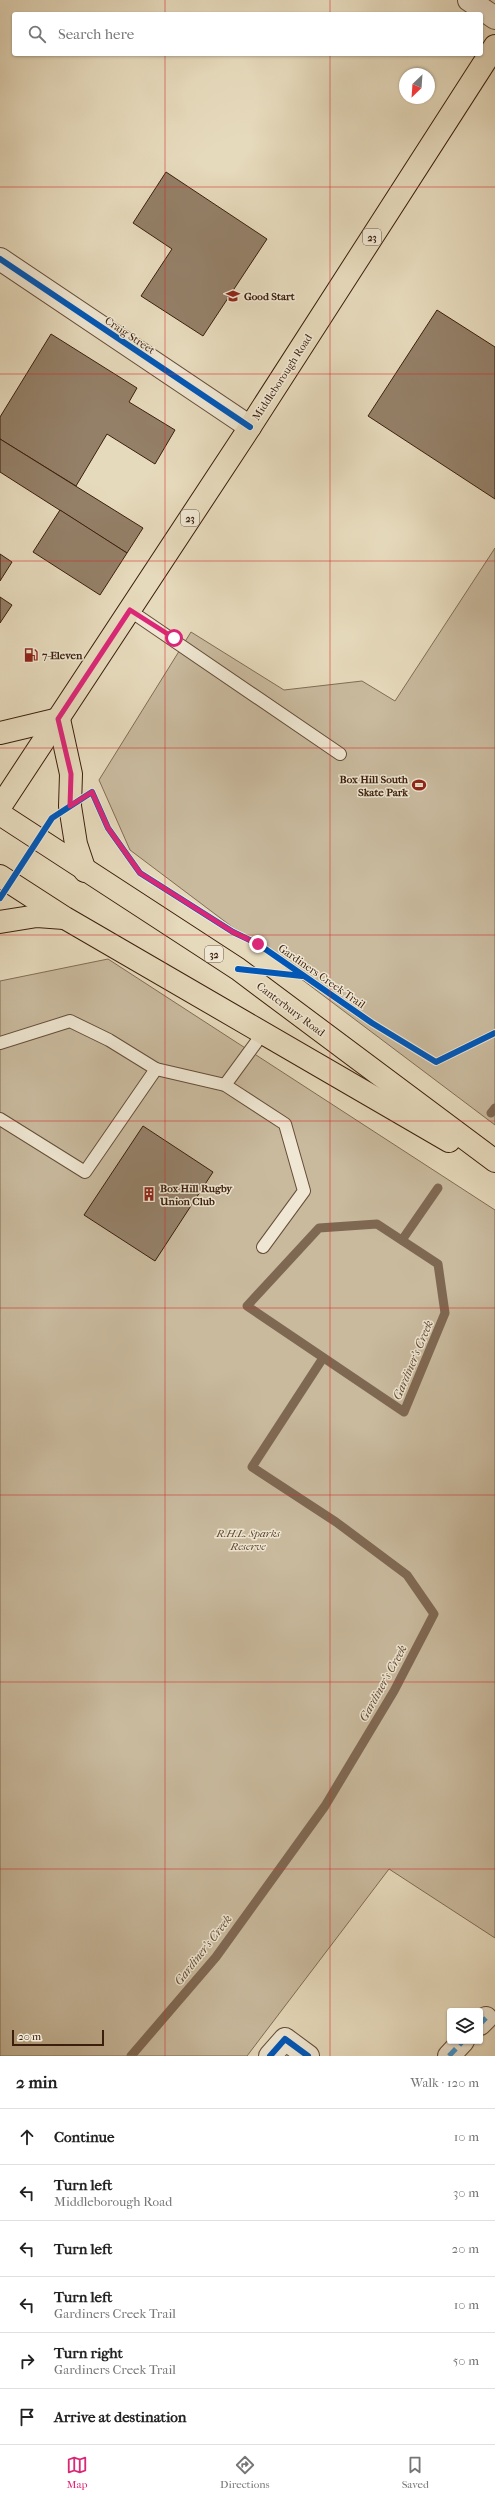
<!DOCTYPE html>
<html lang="en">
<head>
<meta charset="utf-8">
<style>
	:root { --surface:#fff; --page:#f6f6f6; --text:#222; --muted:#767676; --line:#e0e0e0; --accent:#db2777 }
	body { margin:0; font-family:"IM FELL French Canon",serif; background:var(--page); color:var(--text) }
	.controls { position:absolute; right:12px; bottom:12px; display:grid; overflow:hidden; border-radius:4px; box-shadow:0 1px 3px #0004 }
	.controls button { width:36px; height:36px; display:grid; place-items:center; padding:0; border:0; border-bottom:1px solid var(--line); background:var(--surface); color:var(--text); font:20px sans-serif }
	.compass { position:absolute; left:399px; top:68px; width:36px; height:36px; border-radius:50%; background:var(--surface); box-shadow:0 1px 3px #0004; rotate:205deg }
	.scale { position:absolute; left:12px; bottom:10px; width:92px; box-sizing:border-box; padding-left:4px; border:2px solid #3c1e0c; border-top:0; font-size:11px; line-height:14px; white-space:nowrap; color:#3c1e0c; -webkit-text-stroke:3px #efe7d3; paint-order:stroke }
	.stop { position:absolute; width:12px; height:12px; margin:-9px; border:3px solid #db2777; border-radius:50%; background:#fff }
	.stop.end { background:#db2777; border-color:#fff; box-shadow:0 1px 4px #0008 }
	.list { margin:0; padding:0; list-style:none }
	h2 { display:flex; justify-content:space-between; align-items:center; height:52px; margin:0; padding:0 16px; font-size:17px }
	h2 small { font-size:13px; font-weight:400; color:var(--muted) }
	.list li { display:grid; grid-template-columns:26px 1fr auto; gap:12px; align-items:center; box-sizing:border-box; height:56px; padding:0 16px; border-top:1px solid var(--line) }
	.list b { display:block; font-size:15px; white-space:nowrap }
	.list p { margin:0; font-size:13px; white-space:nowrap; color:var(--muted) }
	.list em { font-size:13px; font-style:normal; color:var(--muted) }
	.icon { flex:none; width:22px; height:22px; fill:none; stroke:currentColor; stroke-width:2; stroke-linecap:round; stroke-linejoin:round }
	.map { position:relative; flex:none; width:495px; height:2056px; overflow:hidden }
	.search { position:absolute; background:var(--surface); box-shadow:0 1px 3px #0004; left:12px; right:12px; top:12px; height:44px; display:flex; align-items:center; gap:10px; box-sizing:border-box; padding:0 14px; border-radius:4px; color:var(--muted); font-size:15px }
	.sheet { height:388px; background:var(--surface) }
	nav { display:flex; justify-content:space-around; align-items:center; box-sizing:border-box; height:56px; border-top:1px solid var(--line); background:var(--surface); font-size:11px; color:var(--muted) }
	nav a { display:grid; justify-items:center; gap:2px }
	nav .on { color:var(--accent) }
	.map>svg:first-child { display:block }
	.green { fill:#c9ba9e; stroke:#826c55 }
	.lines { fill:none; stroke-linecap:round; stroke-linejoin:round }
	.stream { stroke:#7f6852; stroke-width:9 }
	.building { fill:#948068; stroke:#3c1e0c }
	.lane-casing { stroke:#664d38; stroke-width:14 }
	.street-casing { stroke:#664d38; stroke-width:24 }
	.primary-casing { stroke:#3c1e0c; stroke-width:24 }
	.lane { stroke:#efe7d3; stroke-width:12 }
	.street { stroke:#efe7d3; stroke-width:22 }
	.primary { stroke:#e6dabc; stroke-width:22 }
	.quiet { stroke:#3f94d2; stroke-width:5; stroke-dasharray:10 5; stroke-linecap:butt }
	.cycleway-casing { stroke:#efe7d3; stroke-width:8 }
	.cycleway { stroke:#0057b8; stroke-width:6 }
	.route { stroke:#db2777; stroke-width:5 }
	.grid { fill:none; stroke:#d62828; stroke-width:1; stroke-opacity:0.55 }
	.labels { text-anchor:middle; stroke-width:3; stroke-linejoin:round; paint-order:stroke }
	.shield { fill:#efe7d3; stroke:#725a48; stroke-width:1 }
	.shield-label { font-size:10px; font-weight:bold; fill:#3c1e0c }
	.poi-label { font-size:11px; font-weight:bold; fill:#3c1e0c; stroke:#efe7d3; text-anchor:start }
	.street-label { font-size:11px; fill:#3c1e0c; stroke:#efe7d3 }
	.park-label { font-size:11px; font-style:italic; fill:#5f4530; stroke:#efe7d3 }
	.water-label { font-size:12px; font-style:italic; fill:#634935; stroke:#efe7d3 }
</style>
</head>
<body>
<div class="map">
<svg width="495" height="2056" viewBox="0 0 495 2056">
	<rect width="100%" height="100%" fill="#e6dabc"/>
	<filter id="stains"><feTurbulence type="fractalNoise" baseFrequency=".005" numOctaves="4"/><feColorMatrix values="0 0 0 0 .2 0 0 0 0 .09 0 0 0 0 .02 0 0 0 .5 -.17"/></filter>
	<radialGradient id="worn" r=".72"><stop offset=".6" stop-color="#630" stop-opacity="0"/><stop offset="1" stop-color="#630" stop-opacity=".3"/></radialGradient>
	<g class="green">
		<path d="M495 548V1125L130 850 99 780 191 632 284 690 362 681 395 701Z"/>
		<path d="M108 959 495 1210V1938L389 1869 247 2056H0V981Z"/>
	</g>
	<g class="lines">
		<g class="stream">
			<path d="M491 1113 495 1108"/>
			<path d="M377 1224 438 1264 445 1313 404 1412 247 1306 319 1228Z"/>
			<path d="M402 1240 438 1188"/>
			<path d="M131 2056 216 1957 325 1806 394 1691 434 1614 407 1575 336 1522 252 1467 323 1358"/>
		</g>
	</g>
	<g class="building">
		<path d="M166 172 267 239 203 336 141 296 172 249 133 223Z"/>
		<path d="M437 310 495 347V499L368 416Z"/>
		<path d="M51 334 137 388 129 402 175 430 155 464 107 434 76 486 0 439V417Z"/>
		<path d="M0 439 143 528 127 553 0 472Z"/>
		<path d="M60 510 127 553 100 595 33 552Z"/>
		<path d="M0 554 12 562 0 581Z"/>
		<path d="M0 597 12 605 0 623Z"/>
		<path d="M143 1126 213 1172 155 1261 84 1215Z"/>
	</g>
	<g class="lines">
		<defs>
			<g id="lane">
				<path d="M129 610 340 754"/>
				<path d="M0 1043 70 1021 109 1040 156 1069 225 1085 285 1124 304 1191 263 1247"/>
				<path d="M225 1085 263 1033"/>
				<path d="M0 1119 85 1172 156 1069"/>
			</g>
			<g id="street">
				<path d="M469 0 495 18"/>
				<path d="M0 259 250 427"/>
				<path d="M480 2024 486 2018"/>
				<path d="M270 2056 285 2039 308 2056"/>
				<path d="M449 2056 463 2041"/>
			</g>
			<g id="primary">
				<path d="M59 719 71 774 70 806 76 844 85 871"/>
				<path d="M0 733 59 719"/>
				<path d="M0 807 250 427 495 46"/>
				<path d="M0 814 238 969 495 1161"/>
				<path d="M0 876 65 918 449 1141"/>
				<path d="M0 922 37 916 64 918"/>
			</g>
		</defs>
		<use href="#lane" class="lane-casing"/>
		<use href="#street" class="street-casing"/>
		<use href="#primary" class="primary-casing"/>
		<use href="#lane" class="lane"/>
		<use href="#street" class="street"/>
		<use href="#primary" class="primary"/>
		<g class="quiet">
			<path d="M480 2024 486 2018"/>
			<path d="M449 2056 463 2041"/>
		</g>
		<defs>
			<g id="cycleway">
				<path d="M0 259 250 427"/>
				<path d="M0 898 52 818 92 792 108 828 140 873 233 932 258 944 372 1023 436 1062 495 1033"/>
				<path d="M238 969 302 976"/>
				<path d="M270 2056 285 2039 308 2056"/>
			</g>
		</defs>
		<use href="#cycleway" class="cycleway-casing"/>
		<use href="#cycleway" class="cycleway"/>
	</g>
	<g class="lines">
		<path class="route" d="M174 638 130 610 58 719 71 774 70 806 92 792 108 828 140 873 233 932 258 944"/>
	</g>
	<path class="grid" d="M165 0V14M330 0V14M165 54V2056M330 54V2056M0 187H495M0 374H495M0 561H495M0 748H495M0 935H495M0 1121H495M0 1308H495M0 1495H495M0 1682H495M0 1869H495"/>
	<defs>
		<symbol id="school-bare" viewBox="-9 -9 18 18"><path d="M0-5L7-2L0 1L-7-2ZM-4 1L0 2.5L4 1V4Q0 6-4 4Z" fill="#8f2418" stroke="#efe7d3" stroke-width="2.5" paint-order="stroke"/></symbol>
		<symbol id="fuel-bare" viewBox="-9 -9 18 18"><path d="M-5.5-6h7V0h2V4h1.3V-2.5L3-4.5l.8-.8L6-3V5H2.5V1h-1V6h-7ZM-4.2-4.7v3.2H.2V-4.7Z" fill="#8f2418" stroke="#efe7d3" stroke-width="2.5" paint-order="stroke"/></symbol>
		<symbol id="stadium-bare" viewBox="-9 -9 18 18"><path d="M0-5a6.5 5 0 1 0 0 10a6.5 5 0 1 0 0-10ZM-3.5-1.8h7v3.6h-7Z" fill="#8f2418" stroke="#efe7d3" stroke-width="2.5" paint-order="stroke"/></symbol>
		<symbol id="building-bare" viewBox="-9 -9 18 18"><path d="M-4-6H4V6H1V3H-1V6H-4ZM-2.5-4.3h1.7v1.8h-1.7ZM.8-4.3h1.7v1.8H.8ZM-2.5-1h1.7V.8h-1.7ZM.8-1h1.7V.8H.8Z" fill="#8f2418" stroke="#efe7d3" stroke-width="2.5" paint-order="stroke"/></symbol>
	</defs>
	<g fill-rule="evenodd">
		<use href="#school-bare" x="223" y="286" width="20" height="20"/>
		<use href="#fuel-bare" x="21" y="645" width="20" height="20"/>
		<use href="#stadium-bare" x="409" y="775" width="20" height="20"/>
		<use href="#building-bare" x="139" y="1184" width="20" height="20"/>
	</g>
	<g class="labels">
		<g class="shield">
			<rect x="363" y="229" width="18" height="16" rx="3"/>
			<rect x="181" y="510" width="18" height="16" rx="3"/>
			<rect x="205" y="946" width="18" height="16" rx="3"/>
		</g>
		<g class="shield-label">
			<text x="372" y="241">23</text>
			<text x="190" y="522">23</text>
			<text x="214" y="958">32</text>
		</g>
		<g class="poi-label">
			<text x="244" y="300">Good Start</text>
			<text x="42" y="659">7-Eleven</text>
			<text x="408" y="783" text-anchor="end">Box Hill South<tspan x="408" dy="13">Skate Park</tspan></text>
			<text x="160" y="1192">Box Hill Rugby<tspan x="160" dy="13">Union Club</tspan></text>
		</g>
		<g class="street-label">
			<text transform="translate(130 335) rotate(34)" y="4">Craig Street</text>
			<text transform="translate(282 377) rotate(-57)" y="4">Middleborough Road</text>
			<text transform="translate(322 976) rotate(35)" y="4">Gardiners Creek Trail</text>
			<text transform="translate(291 1009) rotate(37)" y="4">Canterbury Road</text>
		</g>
		<g class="park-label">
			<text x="248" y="1537">R.H.L. Sparks<tspan x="248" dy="13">Reserve</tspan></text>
		</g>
		<g class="water-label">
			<text transform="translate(413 1360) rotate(-67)" y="4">Gardiner's Creek</text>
			<text transform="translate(383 1683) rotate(-61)" y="4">Gardiner's Creek</text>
			<text transform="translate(203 1950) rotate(-52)" y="4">Gardiner's Creek</text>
		</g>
	</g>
	<rect width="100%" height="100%" filter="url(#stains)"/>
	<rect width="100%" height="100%" fill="url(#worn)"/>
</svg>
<div class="controls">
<button><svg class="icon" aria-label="layers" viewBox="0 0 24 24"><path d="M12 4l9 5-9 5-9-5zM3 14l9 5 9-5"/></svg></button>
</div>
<svg class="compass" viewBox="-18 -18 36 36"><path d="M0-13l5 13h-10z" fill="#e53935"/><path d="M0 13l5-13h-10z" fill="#767676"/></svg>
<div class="scale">20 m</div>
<div class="stop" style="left:174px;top:638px"></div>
<div class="stop end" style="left:258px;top:944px"></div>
<div class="search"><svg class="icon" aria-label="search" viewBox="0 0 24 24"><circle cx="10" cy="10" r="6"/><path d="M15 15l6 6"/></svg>Search here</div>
</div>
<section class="sheet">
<h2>2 min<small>Walk · 120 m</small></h2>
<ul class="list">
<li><svg class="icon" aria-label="ahead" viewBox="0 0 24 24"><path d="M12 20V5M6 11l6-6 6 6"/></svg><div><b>Continue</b></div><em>10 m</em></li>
<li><svg class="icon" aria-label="left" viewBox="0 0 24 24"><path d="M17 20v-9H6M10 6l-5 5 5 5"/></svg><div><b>Turn left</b><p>Middleborough Road</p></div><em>30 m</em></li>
<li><svg class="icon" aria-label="left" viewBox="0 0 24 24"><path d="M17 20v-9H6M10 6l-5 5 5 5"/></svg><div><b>Turn left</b></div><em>20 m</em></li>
<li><svg class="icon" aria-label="left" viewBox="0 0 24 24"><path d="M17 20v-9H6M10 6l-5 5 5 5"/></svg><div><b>Turn left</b><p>Gardiners Creek Trail</p></div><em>10 m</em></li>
<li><svg class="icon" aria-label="right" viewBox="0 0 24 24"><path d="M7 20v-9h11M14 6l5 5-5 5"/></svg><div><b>Turn right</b><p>Gardiners Creek Trail</p></div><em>50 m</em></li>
<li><svg class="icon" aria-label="arrive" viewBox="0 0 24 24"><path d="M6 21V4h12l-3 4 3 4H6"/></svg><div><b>Arrive at destination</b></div></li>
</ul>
</section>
<nav>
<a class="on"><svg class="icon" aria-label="map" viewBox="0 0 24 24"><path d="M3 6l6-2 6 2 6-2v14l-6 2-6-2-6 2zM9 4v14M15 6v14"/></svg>Map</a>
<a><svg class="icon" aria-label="directions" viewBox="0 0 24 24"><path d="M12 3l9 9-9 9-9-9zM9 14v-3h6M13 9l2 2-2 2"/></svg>Directions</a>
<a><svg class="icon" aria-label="saved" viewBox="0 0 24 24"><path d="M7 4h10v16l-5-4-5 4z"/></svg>Saved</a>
</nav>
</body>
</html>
